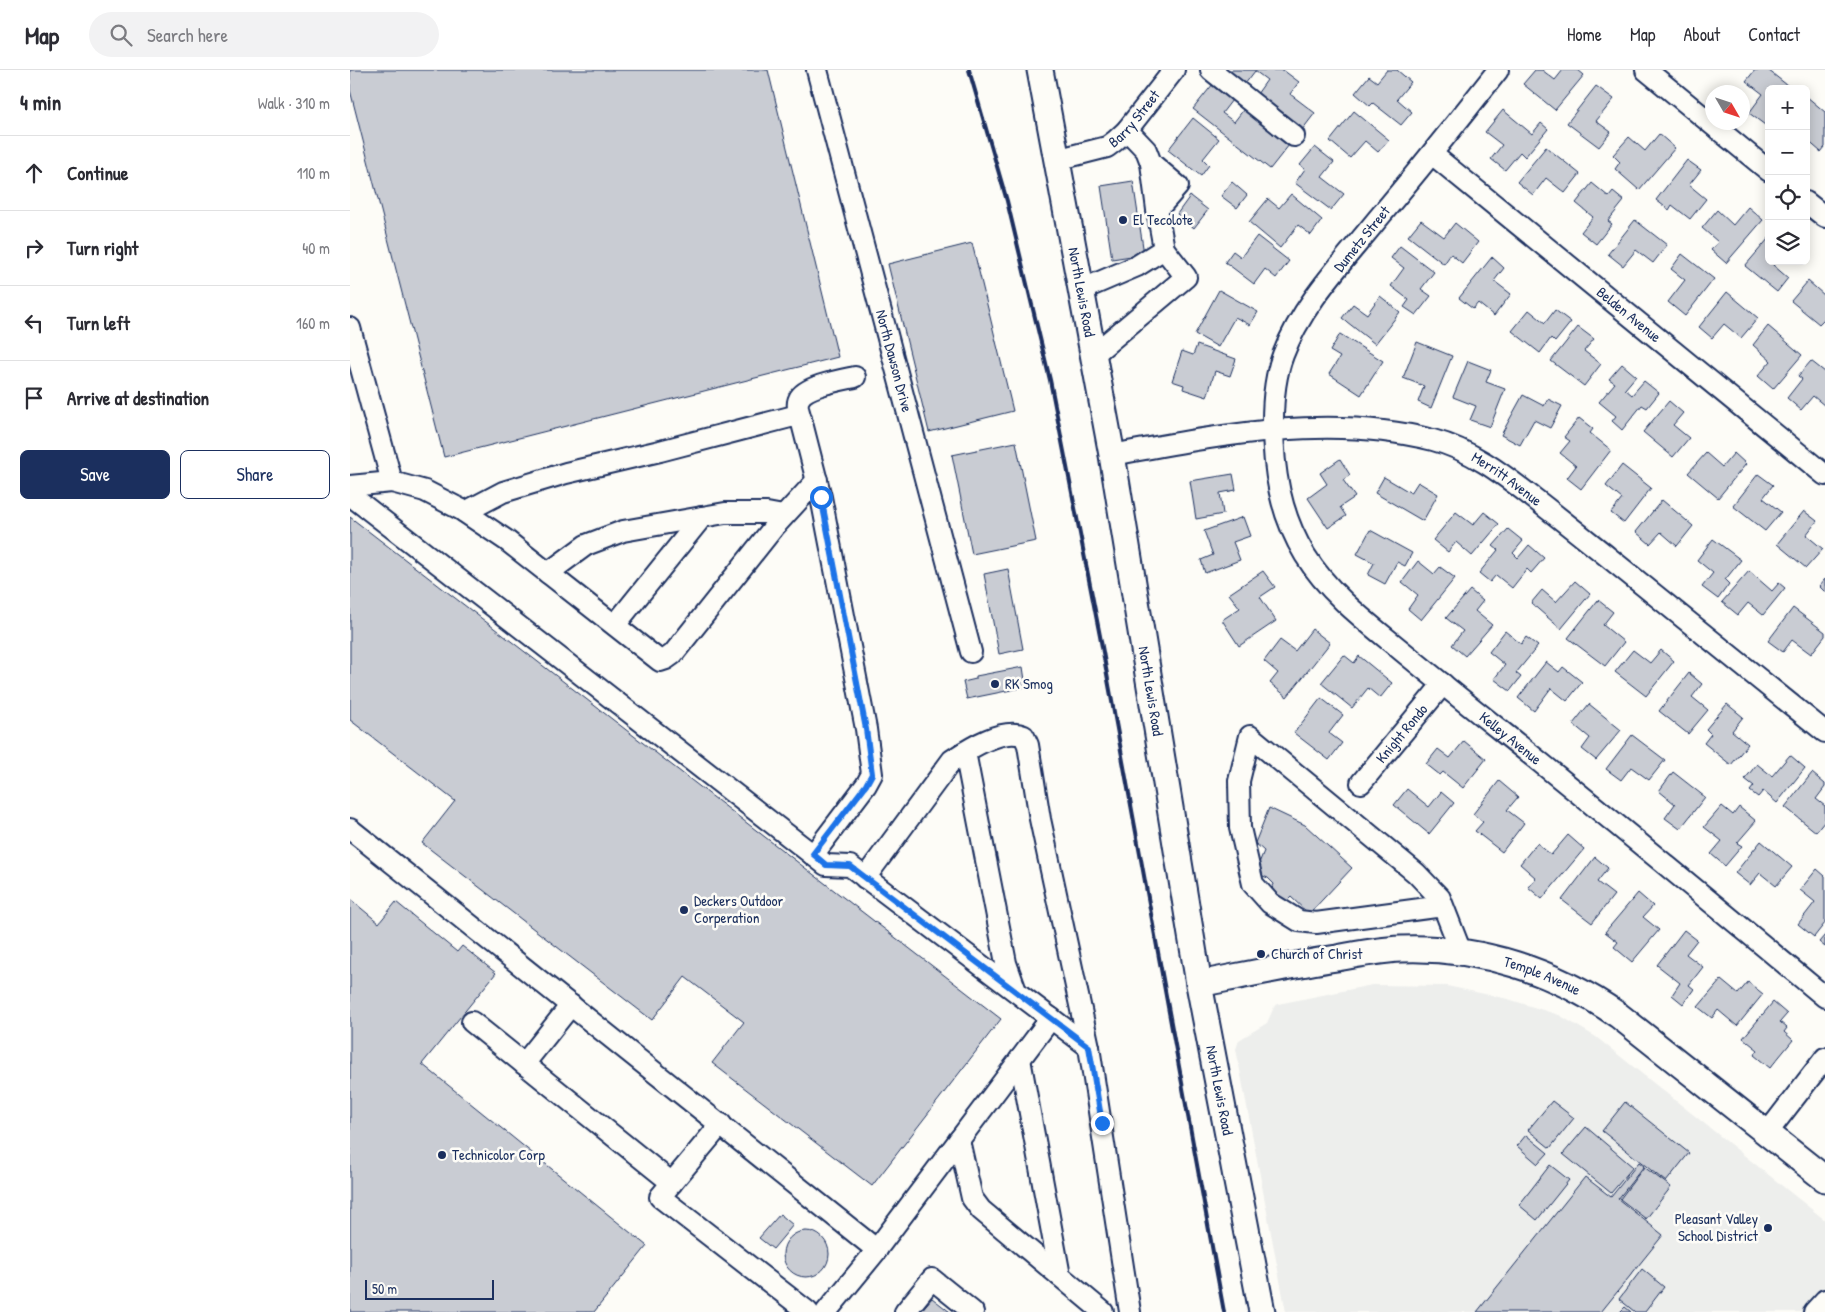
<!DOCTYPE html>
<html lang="en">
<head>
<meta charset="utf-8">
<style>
	:root { --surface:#fff; --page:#f2f2f3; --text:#2b2b33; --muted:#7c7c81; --line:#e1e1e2; --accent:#1b2f5e }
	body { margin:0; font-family:"Patrick Hand",sans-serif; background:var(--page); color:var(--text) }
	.controls { position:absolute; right:15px; top:15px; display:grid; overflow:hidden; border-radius:8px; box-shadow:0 2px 12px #0003 }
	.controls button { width:45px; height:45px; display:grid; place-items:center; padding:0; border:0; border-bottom:1px solid var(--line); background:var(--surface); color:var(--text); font:25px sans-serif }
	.compass { position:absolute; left:1355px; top:15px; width:45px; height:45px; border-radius:50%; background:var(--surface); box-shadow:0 2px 12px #0003; rotate:129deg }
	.scale { position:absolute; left:15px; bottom:12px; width:129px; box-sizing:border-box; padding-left:5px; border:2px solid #1b2f5e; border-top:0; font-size:14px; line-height:18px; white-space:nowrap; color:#1b2f5e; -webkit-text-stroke:4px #fdfcf7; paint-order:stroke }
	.stop { position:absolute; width:15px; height:15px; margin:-11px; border:4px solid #1a73e8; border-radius:50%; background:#fff }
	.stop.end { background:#1a73e8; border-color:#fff; box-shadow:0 1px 5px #0008 }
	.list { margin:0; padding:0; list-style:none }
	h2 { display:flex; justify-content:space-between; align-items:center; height:65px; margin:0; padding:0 20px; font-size:21px }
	h2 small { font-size:16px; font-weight:400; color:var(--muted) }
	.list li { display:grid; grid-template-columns:32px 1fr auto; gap:15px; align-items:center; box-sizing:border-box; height:75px; padding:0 20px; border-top:1px solid var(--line) }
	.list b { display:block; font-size:19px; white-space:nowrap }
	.list em { font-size:16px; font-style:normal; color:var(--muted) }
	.actions { display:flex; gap:10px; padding:15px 20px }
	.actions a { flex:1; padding:11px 0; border:1px solid var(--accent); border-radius:8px; text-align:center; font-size:18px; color:var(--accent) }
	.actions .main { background:var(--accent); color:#fff }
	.icon { flex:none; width:28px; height:28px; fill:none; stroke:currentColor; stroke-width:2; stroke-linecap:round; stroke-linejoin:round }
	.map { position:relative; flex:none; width:1475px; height:1242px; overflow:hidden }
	header { display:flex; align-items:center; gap:30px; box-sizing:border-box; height:70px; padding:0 25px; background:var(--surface); border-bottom:1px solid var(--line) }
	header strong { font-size:24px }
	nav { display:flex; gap:28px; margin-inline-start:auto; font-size:18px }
	.search { width:350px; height:45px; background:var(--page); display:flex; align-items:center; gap:12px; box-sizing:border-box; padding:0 18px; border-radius:28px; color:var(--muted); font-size:19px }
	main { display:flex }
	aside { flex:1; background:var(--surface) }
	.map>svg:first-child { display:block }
	.built { fill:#edeeec }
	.building { fill:#c9ccd3; stroke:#1b2f5e }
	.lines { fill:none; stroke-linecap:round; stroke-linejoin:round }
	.minor-casing { stroke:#1b2f5e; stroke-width:24 }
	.major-casing { stroke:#1b2f5e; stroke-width:29 }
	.minor { stroke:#fdfcf7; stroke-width:20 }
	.major { stroke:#fdfcf7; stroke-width:25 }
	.rail { stroke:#1b2f5e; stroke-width:4 }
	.route { stroke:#1a73e8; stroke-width:6 }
	.poi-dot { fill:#1b2f5e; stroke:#fdfcf7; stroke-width:2 }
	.labels { text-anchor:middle; stroke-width:5; stroke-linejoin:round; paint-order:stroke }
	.street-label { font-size:15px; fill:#1b2f5e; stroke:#fdfcf7 }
	.poi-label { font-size:15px; fill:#1b2f5e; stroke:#fdfcf7; text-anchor:start }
</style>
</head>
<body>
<header>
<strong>Map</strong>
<div class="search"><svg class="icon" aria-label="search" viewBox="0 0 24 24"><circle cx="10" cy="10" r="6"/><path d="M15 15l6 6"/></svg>Search here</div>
<nav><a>Home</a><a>Map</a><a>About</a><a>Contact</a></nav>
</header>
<main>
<aside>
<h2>4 min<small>Walk · 310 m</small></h2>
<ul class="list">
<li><svg class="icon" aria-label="ahead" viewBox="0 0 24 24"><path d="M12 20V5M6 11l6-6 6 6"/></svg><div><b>Continue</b></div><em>110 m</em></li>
<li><svg class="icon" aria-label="right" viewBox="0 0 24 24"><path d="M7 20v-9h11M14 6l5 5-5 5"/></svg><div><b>Turn right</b></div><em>40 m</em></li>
<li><svg class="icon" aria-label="left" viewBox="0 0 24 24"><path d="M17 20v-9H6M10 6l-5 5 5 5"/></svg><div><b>Turn left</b></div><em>160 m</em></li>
<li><svg class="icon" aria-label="arrive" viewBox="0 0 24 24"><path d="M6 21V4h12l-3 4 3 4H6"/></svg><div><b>Arrive at destination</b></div></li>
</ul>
<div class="actions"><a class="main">Save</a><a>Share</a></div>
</aside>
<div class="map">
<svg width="1475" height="1242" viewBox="0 0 1475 1242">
	<rect width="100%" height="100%" fill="#fdfcf7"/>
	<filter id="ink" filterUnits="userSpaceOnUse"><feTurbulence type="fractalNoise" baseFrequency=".02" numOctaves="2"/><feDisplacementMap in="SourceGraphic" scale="10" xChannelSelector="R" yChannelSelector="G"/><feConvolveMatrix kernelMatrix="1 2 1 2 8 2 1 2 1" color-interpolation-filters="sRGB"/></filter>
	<g filter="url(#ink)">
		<path class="built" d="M1022 915 1097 916 1158 929 1209 945 1246 967 1475 1150V1242H936L886 979 889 970 917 953 924 937 928 934Z"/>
		<g class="building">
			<path d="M0 0H418L488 287 94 387 0 20Z"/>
			<path d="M878 0H933L949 12 940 24 965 43 952 60 907 24 917 10 905 1 895 14Z"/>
			<path d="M1037 0H1047L1061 12 1047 29 1062 42 1051 55 1023 33 1020 36 1005 23 1019 6 1027 12Z"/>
			<path d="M1185 0H1192L1205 10 1213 0H1228L1234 5 1205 40 1173 14Z"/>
			<path d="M1405 0H1418L1442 19H1419V50L1415 55 1399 43 1413 24 1396 11Z"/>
			<path d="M863 14 882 30 872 43 884 52 894 39 939 75 920 99 843 39Z"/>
			<path d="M1246 16 1264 29 1246 51 1261 62 1249 77 1217 53Z"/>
			<path d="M1456 26 1475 42V77L1471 82 1456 69Z"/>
			<path d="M1153 40 1182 64 1191 53 1198 59 1175 87 1170 82 1155 100 1141 89 1152 75 1135 62Z"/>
			<path d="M1004 41 1039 70 1028 82 1015 71 1000 88 980 71Z"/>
			<path d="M843 48 869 69 853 89 859 95 851 106 818 80Z"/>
			<path d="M1309 64 1325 78 1289 120 1265 99 1270 92 1263 85 1279 67 1295 81Z"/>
			<path d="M965 77 984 92 972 107 994 124 981 140 945 113 955 99 950 95Z"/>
			<path d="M1196 77 1230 104 1215 123 1196 108 1183 125 1167 112Z"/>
			<path d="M1337 90 1351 100 1339 115 1356 129 1340 149 1322 135 1319 140 1306 130Z"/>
			<path d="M783 111 794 184 762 189 751 116Z"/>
			<path d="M882 112 897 125 887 138 871 126Z"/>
			<path d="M1242 113 1259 127 1263 122 1274 131 1258 151 1262 154 1246 174 1231 162 1243 147 1226 133Z"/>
			<path d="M941 124 972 150 961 165 948 155 930 178 899 152 918 129 929 138Z"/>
			<path d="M840 126 858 140 844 158 827 144Z"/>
			<path d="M1398 137 1413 150 1376 193 1361 180 1368 172 1352 158 1367 140 1383 155Z"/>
			<path d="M1071 150 1094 167 1105 153 1128 172 1112 193 1101 184 1094 194 1058 166Z"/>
			<path d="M1285 150 1317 175 1303 193 1286 180 1273 196 1258 184Z"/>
			<path d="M907 166 939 191 926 208 915 199 904 214 875 192 883 181 891 187Z"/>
			<path d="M1419 168V191H1426L1423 195 1438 208 1427 222 1395 196Z"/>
			<path d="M622 173 663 341 579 362 538 194Z"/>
			<path d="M1050 176 1084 202 1071 219 1081 226 1066 245 1054 237 1059 230 1041 216 1054 198 1041 188Z"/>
			<path d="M1332 184 1364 209 1335 246 1318 232 1335 210 1321 199Z"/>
			<path d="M1142 187 1154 198 1144 211 1161 224 1144 246 1128 233 1123 239 1109 228Z"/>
			<path d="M1458 211 1474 225 1475 224V248L1469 254 1441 231Z"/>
			<path d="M869 220 908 242 900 255 885 247 868 277 845 264Z"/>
			<path d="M1377 222 1408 248 1391 268 1374 254 1362 268 1349 257Z"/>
			<path d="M1030 226 1050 242 1025 274 992 248 1003 234 1017 244Z"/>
			<path d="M1179 240 1195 253 1205 240 1221 252 1205 272 1201 268 1190 283 1162 261Z"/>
			<path d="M1418 256 1452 285 1423 319 1408 306 1421 291 1403 275Z"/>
			<path d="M1228 257 1244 269 1234 281 1251 294 1234 316 1201 291Z"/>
			<path d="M990 264 1033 291 1011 325 979 304 990 287 980 281Z"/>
			<path d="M1067 272 1102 286 1081 338 1068 332 1074 316 1053 308Z"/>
			<path d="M847 275 886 289 880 306 865 301 857 327 833 319 834 315 822 311 832 281 843 285Z"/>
			<path d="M1118 291 1141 300 1136 312 1155 319 1140 357 1120 350 1126 336 1103 327Z"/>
			<path d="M1461 291 1475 302V336L1463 326 1451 340 1437 328 1452 309 1448 306Z"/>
			<path d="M1272 294 1286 306 1275 319 1282 325 1294 311 1309 323 1297 338 1292 335 1272 360 1262 351 1266 346 1249 332 1265 313 1259 309Z"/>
			<path d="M1173 325 1194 336 1198 329 1212 336 1200 358 1184 350 1170 375 1151 365Z"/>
			<path d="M1319 331 1333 343 1323 355 1339 368 1323 387 1293 362Z"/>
			<path d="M1229 348 1243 359 1240 363 1261 380 1231 419 1217 408 1226 396 1210 383 1220 371 1214 367Z"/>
			<path d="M666 372 686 471 622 484 602 385Z"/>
			<path d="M1356 383 1372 397 1384 383 1396 394 1368 428 1338 403Z"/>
			<path d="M990 389 1000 405 993 410 1005 427 990 437 996 446 978 458 958 428 977 414 970 403Z"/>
			<path d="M1272 395 1301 418 1274 453 1261 443 1272 429 1256 416Z"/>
			<path d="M883 404 886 420 870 423 873 444 846 449 840 411Z"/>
			<path d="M1408 404 1423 415 1413 428 1431 442 1415 461 1383 436Z"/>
			<path d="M1034 407 1061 423 1068 412 1088 424 1073 451 1025 423Z"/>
			<path d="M1312 430 1343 456 1327 476 1311 462 1300 474 1286 462Z"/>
			<path d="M1454 441 1467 451 1456 465 1473 479 1456 498 1427 474Z"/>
			<path d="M1106 442 1123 455 1134 442 1149 454 1122 486 1106 472 1098 482 1083 470Z"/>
			<path d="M0 447 651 949 522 1116 362 993 394 952 335 907 302 950 72 773 105 731 0 650Z"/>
			<path d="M893 447 900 466 883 472 890 490 855 503 851 490 863 485 854 461Z"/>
			<path d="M1158 459 1173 471 1163 483 1168 488 1179 475 1194 488 1181 503 1177 499 1162 518 1146 505 1140 512 1129 503 1148 480 1143 476Z"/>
			<path d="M1020 460 1062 483 1055 496 1047 492 1035 514 1018 505 1024 493 1007 484Z"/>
			<path d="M1363 469 1391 490 1375 510 1379 514 1368 529 1352 517 1363 503 1347 490Z"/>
			<path d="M1068 491 1084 504 1090 497 1105 508 1071 550 1058 539 1068 525 1052 512Z"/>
			<path d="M658 499 673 579 649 584 634 504Z"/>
			<path d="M913 501 925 517 910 527 926 551 889 576 872 550 890 538 879 524Z"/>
			<path d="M1399 501 1422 521 1429 513 1435 518 1413 545 1398 533 1388 545 1372 532Z"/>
			<path d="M1475 509V522L1469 516Z"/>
			<path d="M1225 511 1240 524 1211 559 1181 533 1192 520 1206 532Z"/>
			<path d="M1120 520 1133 531 1125 541 1142 555 1115 586 1102 575 1113 561 1096 548Z"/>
			<path d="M1248 530 1263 542 1253 555 1274 572 1255 596 1218 568Z"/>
			<path d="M1443 538 1475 562V566L1461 584 1442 570 1433 582 1418 571Z"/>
			<path d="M962 559 980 573 937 627 920 613 928 603 914 591 930 570 945 581Z"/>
			<path d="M1155 561 1171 574 1176 567 1188 576 1166 603 1171 607 1160 621 1144 609 1155 595 1139 582Z"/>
			<path d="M1283 580 1300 593 1311 580 1324 591 1296 626 1265 602Z"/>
			<path d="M994 585 1004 593 1009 586 1042 613 1030 628 1018 618 1002 638 971 613Z"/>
			<path d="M1196 592 1209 602 1213 597 1232 612 1217 631 1201 618 1184 641 1168 628Z"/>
			<path d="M673 597 676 617 617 629 613 612 626 609V606Z"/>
			<path d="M1339 603 1352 614 1342 627 1358 640 1338 664 1309 641Z"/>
			<path d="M971 628 993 645 979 663 992 673 979 690 944 663Z"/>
			<path d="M1239 634 1271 660 1246 690 1232 679 1240 668 1223 654Z"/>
			<path d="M1377 634 1393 647 1382 661 1398 674 1381 695 1354 673 1361 664 1356 659Z"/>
			<path d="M1282 665 1315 690 1299 710 1281 697 1271 710 1256 699Z"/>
			<path d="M1114 671 1136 689 1113 718 1093 702 1090 705 1076 694 1088 679 1100 688Z"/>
			<path d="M1440 685 1455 698 1427 733 1413 721 1408 727 1400 721 1404 716 1395 709 1407 694 1422 706Z"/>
			<path d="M1323 702 1355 727 1330 759 1315 748 1325 734 1309 721Z"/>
			<path d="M1462 703 1475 714V717L1466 729 1475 736V751L1466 762 1435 737Z"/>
			<path d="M1149 711 1168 727 1157 740 1174 753 1152 782 1125 761 1133 752 1123 744Z"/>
			<path d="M1057 719 1079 737 1091 722 1104 733 1079 764 1044 735Z"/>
			<path d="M1372 736 1383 745 1389 737 1406 751 1387 773 1392 776 1375 796 1361 784 1372 771 1354 757Z"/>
			<path d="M919 738 955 755 1002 798 959 844 941 827 935 833 921 821 924 814 918 808 905 803 914 781 905 773Z"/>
			<path d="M1218 765 1234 779 1192 829 1178 817 1186 808 1170 794 1187 773 1201 785Z"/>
			<path d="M1411 771 1442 797 1426 816 1410 803 1400 815 1385 803Z"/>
			<path d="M1245 787 1258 798 1247 812 1264 825 1242 853 1212 830Z"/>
			<path d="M1467 799 1475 806V853L1464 867 1448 854 1465 832 1450 820Z"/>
			<path d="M1288 823 1303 836 1293 847 1309 860 1282 892 1264 877 1268 872 1255 862Z"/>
			<path d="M0 829 29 853 46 832 107 882 112 876 146 903 72 994 297 1176 244 1242H0Z"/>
			<path d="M1334 860 1347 870 1336 884 1353 897 1339 915 1344 919 1333 934 1322 925 1330 913 1307 895Z"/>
			<path d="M1475 865V877L1469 872Z"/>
			<path d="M1371 910 1388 924 1398 912 1413 924 1387 956 1368 940 1362 948 1348 937Z"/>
			<path d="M1423 932 1437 944 1430 952 1437 958 1434 962 1443 970 1420 998 1404 985 1408 980 1393 968Z"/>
			<path d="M1202 1031 1224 1048 1200 1078 1178 1060Z"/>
			<path d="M1275 1032 1339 1083 1316 1112 1252 1061Z"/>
			<path d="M1236 1057 1283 1097 1261 1123 1213 1084Z"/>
			<path d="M1176 1065 1198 1083 1188 1094 1167 1076Z"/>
			<path d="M1289 1092 1294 1096 1268 1129 1313 1165 1251 1242H1127L1235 1107 1261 1127Z"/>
			<path d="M1200 1095 1219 1110 1187 1150 1169 1135Z"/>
			<path d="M1294 1097 1321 1117 1296 1149 1270 1129Z"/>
			<path d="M430 1144 443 1155 423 1179 409 1168Z"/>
			<circle cx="456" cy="1184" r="23"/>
			<path d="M1292 1199 1314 1217 1295 1242H1285L1269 1229Z"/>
			<path d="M582 1228 600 1242H570Z"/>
			<path d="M1275 1237 1281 1242H1270Z"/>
		</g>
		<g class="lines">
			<defs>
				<g id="minor">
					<path id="s1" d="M467 0 621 582"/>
					<path d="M861 0 944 66"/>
					<path id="s2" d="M1148 0C1108 51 1068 101 1026 151 993 192 952 234 933 285 925 306 923 329 923 352 923 400 930 444 955 485 979 524 1018 553 1052 581 1085 608 1117 634 1150 660 1260 748 1367 837 1475 927"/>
					<path d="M1296 0 1419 101"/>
					<path id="s3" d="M1082 84 1475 405"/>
					<path id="s4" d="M706 90 757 77 765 71 777 60 824 0"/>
					<path d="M801 93 828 116 807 140"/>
					<path d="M1456 132 1475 147"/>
					<path d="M731 220 787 196 814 179"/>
					<path d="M0 258 42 412 75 421 110 439 156 470 310 591 316 589 323 584 424 457 467 410"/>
					<path d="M743 285 836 207 814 179 807 140 801 93 796 80 777 60"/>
					<path d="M451 349C449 342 446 335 449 329 455 316 491 310 505 307"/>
					<path id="s5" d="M762 385C866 366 978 343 1083 370 1121 380 1150 402 1181 426 1207 446 1233 467 1258 487 1331 545 1403 604 1475 662"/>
					<path d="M0 416 42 412"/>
					<path d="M0 425 476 795 500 796 739 977"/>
					<path d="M115 442 153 422 216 403 310 381 444 346 451 349 471 427 516 659 522 704 516 715 463 785"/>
					<path d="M198 503 236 475 273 461 375 443H417L433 446"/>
					<path d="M265 555 352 447"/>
					<path d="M615 682 656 893 666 921"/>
					<path id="s6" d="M1011 713 1093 614"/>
					<path d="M0 759 527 1180 476 1242"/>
					<path d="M515 808 602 690C620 678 653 657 674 666L678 675 690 749 739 977 780 1242"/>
					<path d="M1093 836 966 853 949 851 920 833 903 814 890 758 889 711 900 666 1066 803 1090 828 1111 882"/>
					<path d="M122 952 322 1113"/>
					<path d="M670 989 710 1206"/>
					<path d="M174 994 221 935"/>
					<path d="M371 1054 310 1127 458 1242"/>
					<path d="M1418 1062 1475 988"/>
					<path d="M609 1070 622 1128 631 1140 753 1242"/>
					<path d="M527 1179 701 948"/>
					<path d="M555 1242 582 1209 623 1242"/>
					<path d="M1464 1242 1475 1230"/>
				</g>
				<g id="major">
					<path id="s7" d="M690 0 762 385 849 914 912 1242"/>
					<path id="s8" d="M849 914C895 905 941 895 987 888 1008 884 1029 880 1051 879 1129 876 1205 901 1268 945L1475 1109"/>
				</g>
			</defs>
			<use href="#minor" class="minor-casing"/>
			<use href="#major" class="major-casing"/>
			<use href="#minor" class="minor"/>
			<use href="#major" class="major"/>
			<path class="rail" d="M619 0 657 131 700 310 750 566 874 1242"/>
		</g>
	</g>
	<g class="lines" filter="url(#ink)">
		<path class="route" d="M471 427 516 659 522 704 516 715 463 784 476 795 500 796 739 977 752 1053"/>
	</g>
	<g class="poi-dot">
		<circle cx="773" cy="150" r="5"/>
		<circle cx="645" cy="614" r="5"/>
		<circle cx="334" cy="840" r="5"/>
		<circle cx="911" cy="884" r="5"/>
		<circle cx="92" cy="1085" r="5"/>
		<circle cx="1418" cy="1158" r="5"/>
	</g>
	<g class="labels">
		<g class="street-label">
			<text dy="5" stroke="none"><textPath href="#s4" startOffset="92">Barry Street</textPath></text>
			<text transform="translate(1012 169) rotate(-51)" y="5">Dumetz Street</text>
			<text dy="5" stroke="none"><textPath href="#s7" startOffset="226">North Lewis Road</textPath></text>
			<text dy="5" stroke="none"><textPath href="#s3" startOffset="254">Belden Avenue</textPath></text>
			<text dy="5" stroke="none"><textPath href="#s1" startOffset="301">North Dawson Drive</textPath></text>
			<text dy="5" stroke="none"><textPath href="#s5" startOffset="408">Merritt Avenue</textPath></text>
			<text dy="5" stroke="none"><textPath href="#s7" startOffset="631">North Lewis Road</textPath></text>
			<text dy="5" stroke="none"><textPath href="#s6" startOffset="64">Knight Rondo</textPath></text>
			<text dy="5" stroke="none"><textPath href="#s2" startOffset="841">Kelley Avenue</textPath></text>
			<text dy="5" stroke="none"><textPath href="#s8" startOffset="350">Temple Avenue</textPath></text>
			<text dy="5" stroke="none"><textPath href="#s7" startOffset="1036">North Lewis Road</textPath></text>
		</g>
		<g class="poi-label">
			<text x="783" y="155">El Tecolote</text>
			<text x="655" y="619">RK Smog</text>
			<text x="344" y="836">Deckers Outdoor<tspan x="344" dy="17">Corperation</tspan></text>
			<text x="921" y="889">Church of Christ</text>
			<text x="102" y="1090">Technicolor Corp</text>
			<text x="1408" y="1154" text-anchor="end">Pleasant Valley<tspan x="1408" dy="17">School District</tspan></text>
		</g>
	</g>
</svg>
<div class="controls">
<button>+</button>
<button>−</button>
<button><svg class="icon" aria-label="locate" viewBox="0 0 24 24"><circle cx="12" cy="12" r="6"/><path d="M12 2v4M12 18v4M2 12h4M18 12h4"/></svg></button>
<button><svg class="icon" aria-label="layers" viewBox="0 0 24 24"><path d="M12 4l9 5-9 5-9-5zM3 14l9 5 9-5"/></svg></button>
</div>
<svg class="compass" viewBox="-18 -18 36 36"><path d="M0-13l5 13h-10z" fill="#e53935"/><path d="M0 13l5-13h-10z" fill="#7c7c81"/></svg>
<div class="scale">50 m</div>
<div class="stop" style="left:471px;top:427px"></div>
<div class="stop end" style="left:752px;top:1053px"></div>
</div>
</main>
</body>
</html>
